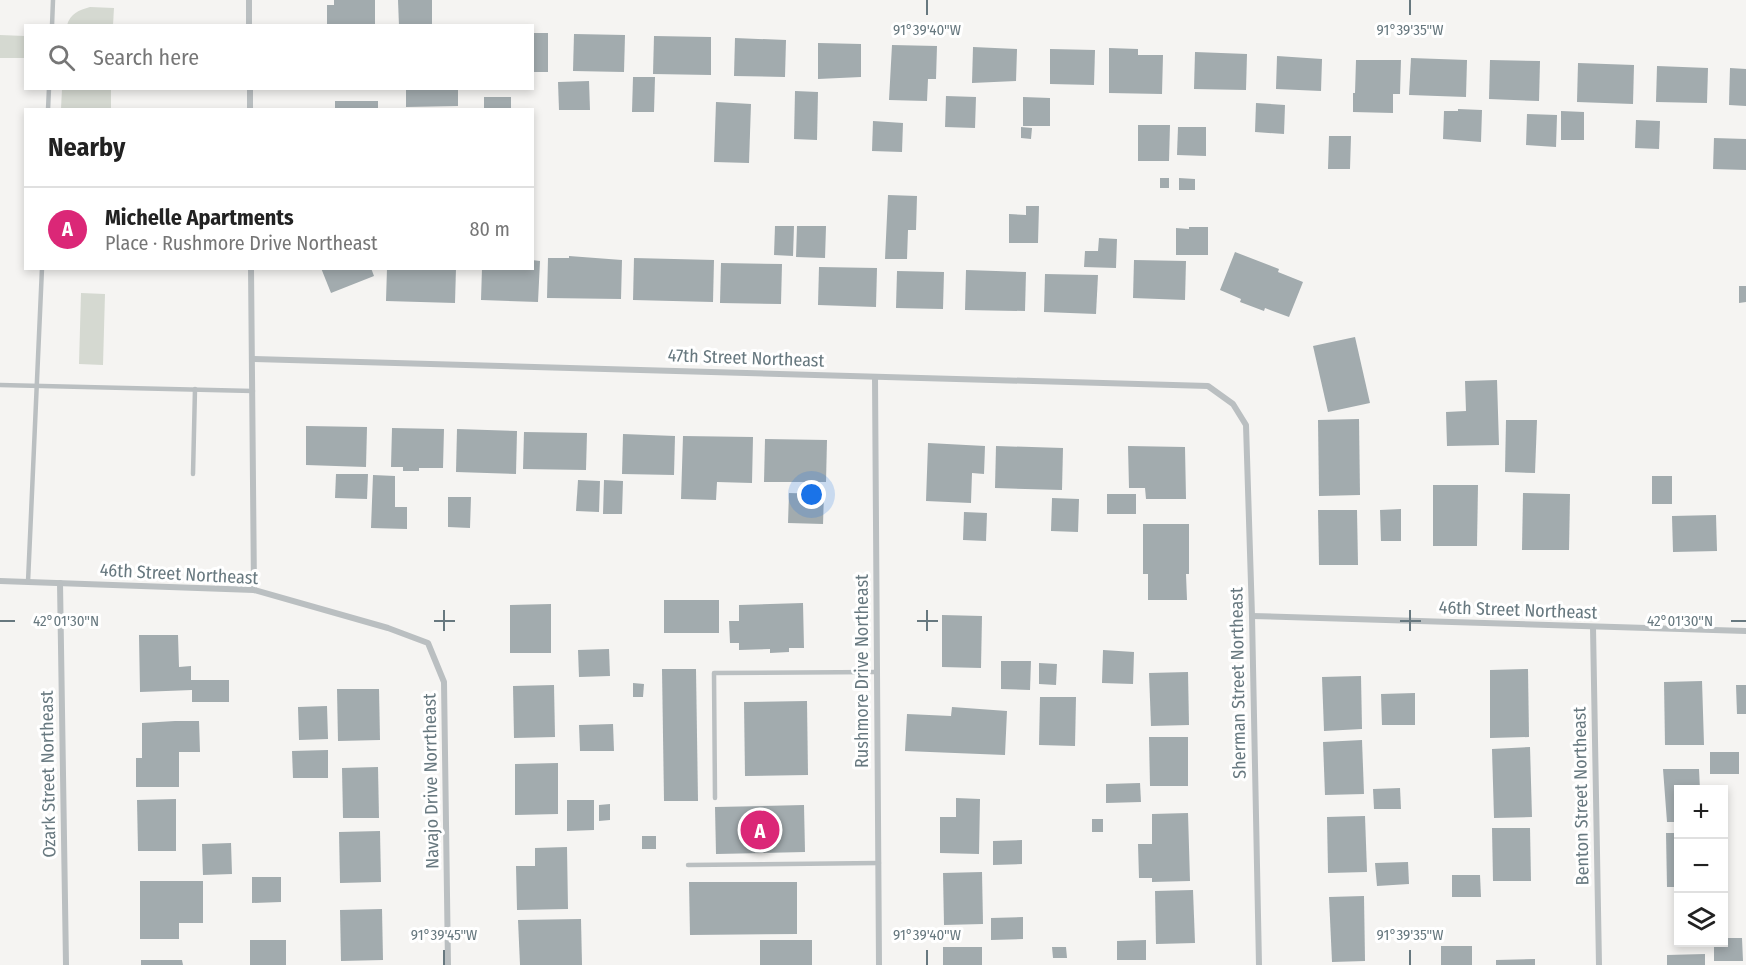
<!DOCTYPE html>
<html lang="en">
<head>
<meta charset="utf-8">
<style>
	:root { --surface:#fff; --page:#f6f6f6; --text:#222; --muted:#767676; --line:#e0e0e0; --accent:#db2777 }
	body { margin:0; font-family:"Fira Sans Condensed",sans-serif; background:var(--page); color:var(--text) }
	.controls { position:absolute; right:18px; bottom:18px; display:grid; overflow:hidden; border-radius:0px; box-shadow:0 3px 9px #0003 }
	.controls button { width:54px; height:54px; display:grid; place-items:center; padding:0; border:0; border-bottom:2px solid var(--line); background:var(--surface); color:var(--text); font:30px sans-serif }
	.you { position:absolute; left:812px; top:495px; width:21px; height:21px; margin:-15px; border:4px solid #fff; border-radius:50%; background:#1a73e8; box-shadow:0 0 0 9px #1a73e833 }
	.badge { display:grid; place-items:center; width:39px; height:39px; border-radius:50%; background:var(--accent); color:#fff; font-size:20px; font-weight:700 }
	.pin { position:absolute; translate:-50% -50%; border:3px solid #fff; box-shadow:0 2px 6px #0006 }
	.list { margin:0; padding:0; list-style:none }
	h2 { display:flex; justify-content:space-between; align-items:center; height:78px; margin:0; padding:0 24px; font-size:26px }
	h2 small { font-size:20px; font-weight:400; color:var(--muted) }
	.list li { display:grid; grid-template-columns:39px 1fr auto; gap:18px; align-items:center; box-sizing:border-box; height:84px; padding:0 24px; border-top:2px solid var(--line) }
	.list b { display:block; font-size:22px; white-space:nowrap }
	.list p { margin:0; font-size:20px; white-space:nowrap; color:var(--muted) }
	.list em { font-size:20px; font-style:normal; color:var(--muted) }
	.icon { flex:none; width:33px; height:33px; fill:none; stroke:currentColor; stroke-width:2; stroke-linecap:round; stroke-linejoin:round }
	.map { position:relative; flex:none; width:1746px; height:965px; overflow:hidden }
	.search { position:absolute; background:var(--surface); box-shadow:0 3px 9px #0003; left:24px; top:24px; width:510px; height:66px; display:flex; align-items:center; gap:15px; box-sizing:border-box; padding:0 21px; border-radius:0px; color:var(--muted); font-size:22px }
	.panel { position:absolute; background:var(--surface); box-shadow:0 3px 9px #0003; left:24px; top:108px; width:510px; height:162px; border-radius:0px }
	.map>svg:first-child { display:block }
	.green { fill:#d5d9d1 }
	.building { fill:#a2abae }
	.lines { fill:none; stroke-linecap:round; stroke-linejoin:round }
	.lane { stroke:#babfc1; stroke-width:4.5 }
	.street { stroke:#babfc1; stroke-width:6 }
	.ticks { fill:none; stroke:#67787f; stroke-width:2 }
	.labels { text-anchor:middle; stroke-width:6; stroke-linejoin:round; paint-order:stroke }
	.street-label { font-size:18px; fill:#67787f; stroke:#fff }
	.ticks-label { font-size:15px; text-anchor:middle; fill:#67787f; stroke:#fff; stroke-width:6; stroke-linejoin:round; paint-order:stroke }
</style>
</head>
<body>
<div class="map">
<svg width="1746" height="965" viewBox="0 0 1746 965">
	<rect width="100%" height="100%" fill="#f5f4f2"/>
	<g class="green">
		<path d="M90 7 114 8 113 25H67C70 14 79 10 90 7Z"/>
		<path d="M0 35 25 36V58H0Z"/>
		<path d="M62 89H111V109H61Z"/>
		<path d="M81 293 105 294 103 365 79 364Z"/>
	</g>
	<g class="building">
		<path d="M334 0H375V26H327V5H334Z"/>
		<path d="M398 0H432V26H399Z"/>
		<rect x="532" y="33" width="16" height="39"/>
		<path d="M574 34 625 35 624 72 573 71Z"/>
		<path d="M654 36 711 37V75L653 74Z"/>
		<path d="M735 38 786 40 785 77 734 76Z"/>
		<path d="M818 43 861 44V77L818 79Z"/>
		<path d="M892 45 937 46 936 79H928L927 101 889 100Z"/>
		<path d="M973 47 1017 49 1016 81 972 83Z"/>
		<path d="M1109 48 1138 49V55H1163L1162 94 1109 93Z"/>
		<path d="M1050 49 1095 50 1094 85 1050 84Z"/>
		<path d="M1195 52 1247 54 1246 90 1194 89Z"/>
		<path d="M1277 56 1322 59 1321 91 1276 89Z"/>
		<path d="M1411 58 1467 60 1466 97 1409 95Z"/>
		<path d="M1356 60H1401L1400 94H1393V113L1353 112V93H1355Z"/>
		<path d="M1490 60 1540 61 1539 101 1489 99Z"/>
		<path d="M1578 63 1634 65 1633 104 1577 102Z"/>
		<path d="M1657 66 1708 68 1707 103 1656 102Z"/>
		<path d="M1730 68 1746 69V106L1729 105Z"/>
		<path d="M633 77H655L654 112H632Z"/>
		<path d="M589 81 590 110H559L558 82Z"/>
		<path d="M406 88H458V106L406 107Z"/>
		<path d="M795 91 818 92 817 140 794 139Z"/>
		<path d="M946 96 976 97 975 128 945 127Z"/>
		<rect x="484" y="97" width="27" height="13"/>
		<path d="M1023 97 1050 98V126H1023Z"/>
		<rect x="335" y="101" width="43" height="9"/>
		<path d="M716 102 751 104 749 163 714 162Z"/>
		<path d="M1256 103 1285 105 1284 134 1255 132Z"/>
		<path d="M1458 109 1482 110 1481 142 1443 139 1444 111H1458Z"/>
		<path d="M1561 111 1584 112V140H1561Z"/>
		<path d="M1527 114 1557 115 1556 147 1526 145Z"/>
		<path d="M1636 120 1660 121 1659 149 1635 148Z"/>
		<path d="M873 121 903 123 902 152 872 151Z"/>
		<path d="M1138 125H1170L1169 161H1138Z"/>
		<path d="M1021 127 1032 128 1031 139 1021 138Z"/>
		<path d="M1178 127H1206V156L1177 155Z"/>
		<path d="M1329 136H1351L1350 169H1328Z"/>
		<path d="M1714 138 1746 139V170L1713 169Z"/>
		<rect x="1160" y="178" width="9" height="10"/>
		<path d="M1179 178 1195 179V190H1179Z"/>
		<path d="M888 195 917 196 916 230H908L907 259H885Z"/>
		<path d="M1026 206H1039L1038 243H1009V214L1026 215Z"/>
		<path d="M775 226H794L793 256 774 255Z"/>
		<path d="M797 226H826L825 258 796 257Z"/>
		<path d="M1189 227H1208V255H1176V228L1189 229Z"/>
		<path d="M1099 238 1117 239 1116 268 1084 267 1085 251H1098Z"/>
		<path d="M1235 252 1279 269 1278 272 1303 282 1289 317 1265 308 1264 311 1240 302 1241 299 1220 290Z"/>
		<path d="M569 256 622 260 621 299 547 298 548 258H569Z"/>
		<path d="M634 258 714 260 713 302 633 300Z"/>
		<path d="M532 260 540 261 538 302 481 300 482 268H532Z"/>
		<path d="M1134 260 1186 261 1185 300 1133 298Z"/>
		<path d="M721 263 782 264 781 304 720 303Z"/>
		<path d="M819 267 877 268 876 307 818 305Z"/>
		<path d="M321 268H371L374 276 331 293Z"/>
		<path d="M387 268H456L455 303 386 301Z"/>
		<path d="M966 270 1026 272 1025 311 965 310Z"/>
		<path d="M897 271 944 272 943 309 896 308Z"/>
		<path d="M1045 274 1098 275 1096 314 1044 312Z"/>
		<path d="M1739 286H1746V302L1739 303Z"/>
		<path d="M1355 337 1370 403 1328 412 1313 346Z"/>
		<path d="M1497 380 1499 445 1447 446 1446 412 1466 411 1465 381Z"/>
		<path d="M1359 419 1360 495 1319 496 1318 420Z"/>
		<path d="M1506 420H1537L1535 473 1505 472Z"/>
		<path d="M306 426 367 427 366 467 306 465Z"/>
		<path d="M392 428 444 429 443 468H419V471H403V467H391Z"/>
		<path d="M457 429 517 431 516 474 456 472Z"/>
		<path d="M524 432 587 433 586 470 523 469Z"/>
		<path d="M623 434 675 436 674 475 622 474Z"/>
		<path d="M683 436 753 437 752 483 717 482 716 500 681 499Z"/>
		<path d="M765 439 827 440 826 482H764Z"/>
		<path d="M928 443 985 446 984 474 972 473 971 503 926 501Z"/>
		<path d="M996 446 1063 448 1062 490 995 488Z"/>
		<path d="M1128 446 1185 447 1186 499H1146L1145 488H1129Z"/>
		<path d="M336 474H368L367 499 335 498Z"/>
		<path d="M373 475 395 476V507H407V529L371 528Z"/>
		<rect x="1652" y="476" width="20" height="28"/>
		<path d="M578 480 600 481 599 512 576 511Z"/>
		<path d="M604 480 623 481 622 514H603Z"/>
		<path d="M1433 485H1478L1477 546H1433Z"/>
		<path d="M789 493 824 494 823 524 788 523Z"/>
		<path d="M1523 493 1570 494 1569 550H1522Z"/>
		<rect x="1107" y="494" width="29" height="20"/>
		<path d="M448 497H471L470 528 448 527Z"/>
		<path d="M1052 498 1079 499 1078 532 1051 531Z"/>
		<path d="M1401 509V541H1381L1380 510Z"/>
		<path d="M1318 510H1357L1358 565H1319Z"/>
		<path d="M964 512 987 513 986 541 963 540Z"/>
		<path d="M1716 515 1717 551 1673 552 1672 516Z"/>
		<path d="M1143 524H1189V574H1186L1187 600H1148V574H1143Z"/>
		<rect x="664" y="600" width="55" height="33"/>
		<path d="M803 603 804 648H789V652L770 653V649L739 650V643H730L729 621H739V605Z"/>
		<path d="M551 604V653H510V605Z"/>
		<path d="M942 615 982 616 981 668 942 667Z"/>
		<path d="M139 635H178L179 667 191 666V680H229V702H192V690L140 692Z"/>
		<path d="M609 649 610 676 579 677 578 650Z"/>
		<path d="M1103 650 1134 652 1133 684 1102 683Z"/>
		<path d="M1001 661H1031L1030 690 1001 689Z"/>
		<path d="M1039 663 1057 664 1056 685 1039 684Z"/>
		<path d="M662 669H696L698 801H664Z"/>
		<path d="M1528 669 1529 737 1490 738V670Z"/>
		<path d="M1188 672 1189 725 1151 726 1149 673Z"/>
		<path d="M1361 676 1362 729 1324 731 1322 677Z"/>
		<path d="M1702 681 1704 745H1665L1664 682Z"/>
		<path d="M633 683 644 684 643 697H633Z"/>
		<path d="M554 685 555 737 514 738 513 686Z"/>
		<path d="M1736 685H1746V714H1737Z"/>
		<path d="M337 689H379L380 740 338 741Z"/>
		<path d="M1415 693V725H1382L1381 694Z"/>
		<path d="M1040 697H1076L1075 746 1039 745Z"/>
		<path d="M807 701 808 775 745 776 744 702Z"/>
		<path d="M327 706 328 739 299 740 298 707Z"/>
		<path d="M952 707 1007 711 1005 755 905 751 907 714 951 716Z"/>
		<path d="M175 721H199L200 752H179V787H136V758H142V723Z"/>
		<path d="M613 724 614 751H580L579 725Z"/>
		<path d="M1149 737H1188V786H1150Z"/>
		<path d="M1362 740 1364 794 1325 795 1323 742Z"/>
		<path d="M1530 747 1532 817 1494 818 1492 749Z"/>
		<path d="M328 750V778H293L292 751Z"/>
		<rect x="1710" y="752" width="29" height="22"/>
		<path d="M558 763V814L515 815V764Z"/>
		<path d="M378 767 379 818H343L342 768Z"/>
		<path d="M1663 769H1699L1700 790H1678V822H1667Z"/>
		<path d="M1140 783 1141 802 1106 803V784Z"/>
		<path d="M1400 788 1401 809H1374L1373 789Z"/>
		<path d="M956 798 980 799 979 854 940 853V817H956Z"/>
		<path d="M176 799V851H138L137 800Z"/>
		<path d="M567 800H594V830L567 831Z"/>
		<path d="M610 804V820L599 821V805Z"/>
		<path d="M804 805 805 852 716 854 715 807Z"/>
		<path d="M1188 813 1190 881 1152 882V878H1139L1138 844H1152V814Z"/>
		<path d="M1365 816 1367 872 1328 873 1327 817Z"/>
		<rect x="1092" y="819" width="11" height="13"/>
		<path d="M1492 828H1530L1531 881H1493Z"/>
		<path d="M380 831 381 882 340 883 339 832Z"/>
		<path d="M1666 833H1678V887H1667Z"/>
		<rect x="642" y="836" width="14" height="13"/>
		<path d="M1022 840V864L993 865V841Z"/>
		<path d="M231 843 232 874 203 875 202 844Z"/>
		<path d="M567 847 568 909 517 910 516 866H535V848Z"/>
		<path d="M1408 862 1409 884 1377 886 1375 863Z"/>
		<path d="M982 872 983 924 944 925 943 873Z"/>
		<path d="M1452 875H1480L1481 897H1452Z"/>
		<path d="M252 877H281V902L252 903Z"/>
		<path d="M140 881H203V923H179V939H140Z"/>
		<path d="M689 882H797V934L690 935Z"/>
		<path d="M1193 890 1195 943 1156 944 1155 891Z"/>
		<path d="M1364 896 1365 961 1332 962 1329 897Z"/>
		<path d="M382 909 383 960 341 961 340 910Z"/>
		<path d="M1023 917V939L991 940V918Z"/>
		<path d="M581 919 582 965H520L518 920Z"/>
		<path d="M1724 938H1742L1743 961H1714V942H1724Z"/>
		<rect x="250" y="940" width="36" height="25"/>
		<rect x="760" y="940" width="52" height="25"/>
		<path d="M1146 940V960H1117V941Z"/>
		<rect x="1441" y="946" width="31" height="19"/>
		<rect x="943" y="947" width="39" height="18"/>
		<path d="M1052 947H1066L1067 958H1053Z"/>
		<path d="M1705 954V965H1667V955Z"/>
		<path d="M1535 959V965H1496V960Z"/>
		<path d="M141 960H182L183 965H141Z"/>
	</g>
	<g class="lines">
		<g class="lane">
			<path d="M52 26 53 0"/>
			<path d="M48 110 49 88"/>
			<path d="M0 385 253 391"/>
			<path d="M193 474 195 389"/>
			<path d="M28 582 42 268"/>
			<path d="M715 798 714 673 877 672"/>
			<path d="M688 865 879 863"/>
		</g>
		<g class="street">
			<path d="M249 0V26"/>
			<path d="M250 88V110"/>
			<path d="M251 268 254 590"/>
			<path d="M252 359 1208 386 1233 404 1246 425 1252 616 1259 965"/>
			<path d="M875 377 879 965"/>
			<path d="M0 581 254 590 388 628 428 643 444 682 448 965"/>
			<path d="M60 583 66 965"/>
			<path d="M1252 616 1746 631"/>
			<path d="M1593 627 1599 965"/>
		</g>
	</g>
	<path class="ticks" d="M927 0V15M1410 0V15M444 610V631M927 610V631M1410 610V631M0 621H15M434 621H455M917 621H938M1400 621H1421M1731 621H1746M444 950V965M927 950V965M1410 950V965"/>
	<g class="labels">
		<g class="street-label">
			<text transform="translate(746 358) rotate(2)" y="6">47th Street Northeast</text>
			<text transform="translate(179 574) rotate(3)" y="6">46th Street Northeast</text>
			<text transform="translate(1518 610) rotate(2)" y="6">46th Street Northeast</text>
			<text transform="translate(862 671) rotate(-90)" y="6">Rushmore Drive Northeast</text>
			<text transform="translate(1238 683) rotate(-91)" y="6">Sherman Street Northeast</text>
			<text transform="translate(48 774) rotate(-91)" y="6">Ozark Street Northeast</text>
			<text transform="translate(431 781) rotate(-91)" y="6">Navajo Drive Norrtheast</text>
			<text transform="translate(1581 796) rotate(-91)" y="6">Benton Street Northeast</text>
		</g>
	</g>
	<g class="ticks-label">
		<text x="927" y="35">91°39'40"W</text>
		<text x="1410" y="35">91°39'35"W</text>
		<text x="66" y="626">42°01'30"N</text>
		<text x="1680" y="626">42°01'30"N</text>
		<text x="444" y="940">91°39'45"W</text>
		<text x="927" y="940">91°39'40"W</text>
		<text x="1410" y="940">91°39'35"W</text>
	</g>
</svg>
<div class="controls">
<button>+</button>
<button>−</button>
<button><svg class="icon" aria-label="layers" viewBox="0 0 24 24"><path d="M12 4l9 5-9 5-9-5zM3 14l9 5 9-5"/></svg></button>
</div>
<div class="you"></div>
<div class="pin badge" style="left:760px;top:830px">A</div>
<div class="search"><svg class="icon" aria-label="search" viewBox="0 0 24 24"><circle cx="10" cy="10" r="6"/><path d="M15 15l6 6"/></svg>Search here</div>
<section class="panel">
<h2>Nearby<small></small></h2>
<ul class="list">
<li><span class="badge">A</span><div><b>Michelle Apartments</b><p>Place · Rushmore Drive Northeast</p></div><em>80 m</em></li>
</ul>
</section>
</div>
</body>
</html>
